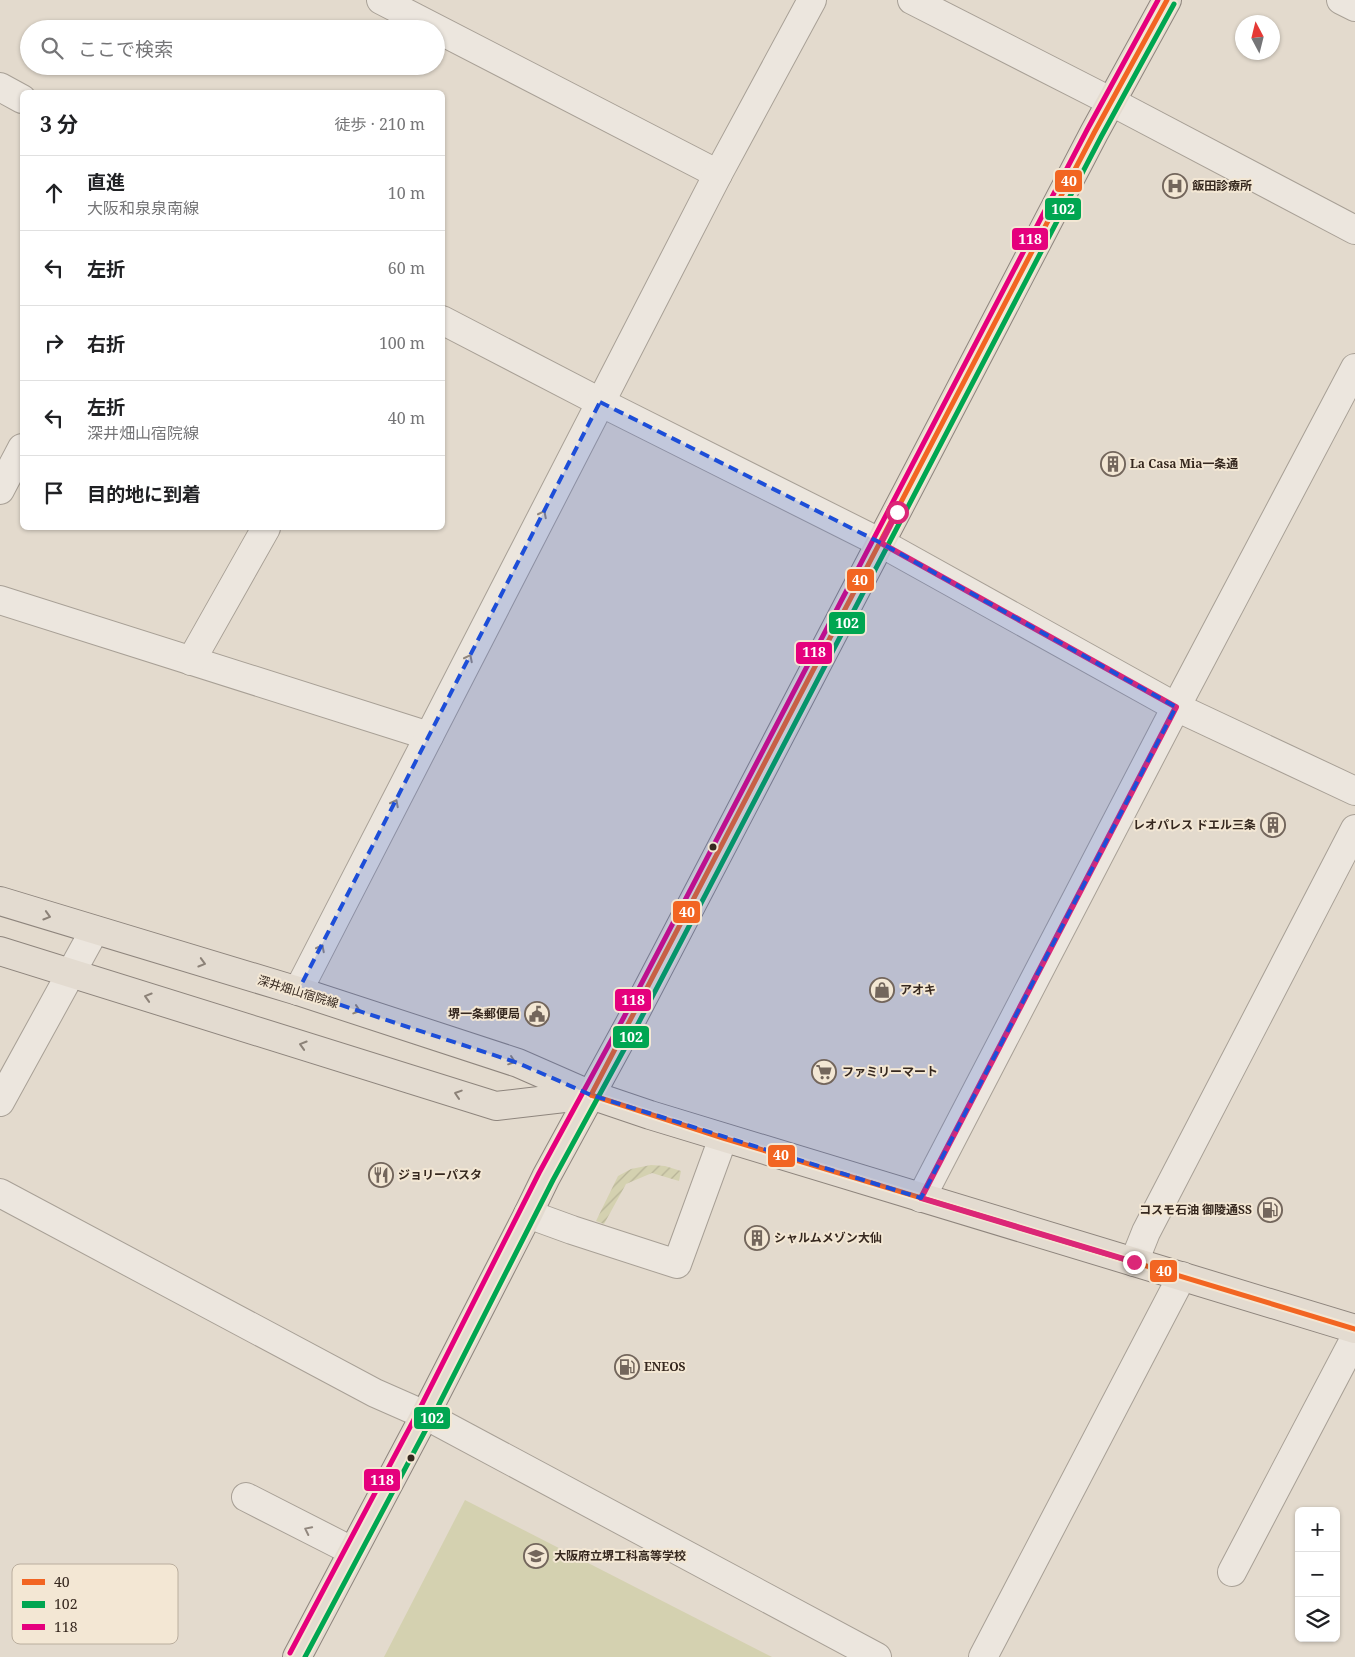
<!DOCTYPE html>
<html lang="ja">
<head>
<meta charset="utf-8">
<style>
	:root { --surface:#fff; --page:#f6f6f6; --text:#202124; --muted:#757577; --line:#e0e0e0 }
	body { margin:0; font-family:"Noto Serif","Noto Sans JP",serif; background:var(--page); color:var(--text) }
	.controls { position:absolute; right:15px; bottom:15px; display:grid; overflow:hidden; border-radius:8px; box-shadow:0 1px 4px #0004 }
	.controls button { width:45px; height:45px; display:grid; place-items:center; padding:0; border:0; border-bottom:1px solid var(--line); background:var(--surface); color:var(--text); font:25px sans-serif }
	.compass { position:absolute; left:1235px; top:15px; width:45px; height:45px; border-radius:50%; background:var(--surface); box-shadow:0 1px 4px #0004; rotate:353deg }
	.stop { position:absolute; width:15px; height:15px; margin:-11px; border:4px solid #db2777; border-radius:50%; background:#fff }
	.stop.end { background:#db2777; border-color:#fff; box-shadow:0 1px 5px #0008 }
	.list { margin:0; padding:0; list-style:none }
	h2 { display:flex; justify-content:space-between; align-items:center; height:65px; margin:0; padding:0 20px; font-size:21px }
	h2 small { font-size:16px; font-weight:400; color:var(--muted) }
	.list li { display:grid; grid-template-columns:32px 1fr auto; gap:15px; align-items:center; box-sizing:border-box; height:75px; padding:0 20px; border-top:1px solid var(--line) }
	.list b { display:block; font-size:19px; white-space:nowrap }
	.list p { margin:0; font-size:16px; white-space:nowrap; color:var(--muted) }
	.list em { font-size:16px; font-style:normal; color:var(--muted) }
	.icon { flex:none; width:28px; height:28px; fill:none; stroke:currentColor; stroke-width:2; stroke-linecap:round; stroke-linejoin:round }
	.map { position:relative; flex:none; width:1355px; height:1657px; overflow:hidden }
	.search { position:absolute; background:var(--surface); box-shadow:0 1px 4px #0004; left:20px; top:20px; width:425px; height:55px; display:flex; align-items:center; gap:12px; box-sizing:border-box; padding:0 18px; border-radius:28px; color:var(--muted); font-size:19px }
	.panel { position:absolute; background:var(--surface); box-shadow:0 1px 4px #0004; left:20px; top:90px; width:425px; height:440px; border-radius:8px }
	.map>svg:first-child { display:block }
	.park { fill:#d4d1b0 }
	.garden { fill:url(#garden-furrows) }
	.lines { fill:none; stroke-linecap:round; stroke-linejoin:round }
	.minor-casing { stroke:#a8a096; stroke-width:30 }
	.major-casing { stroke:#8e857d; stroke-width:30 }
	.minor { stroke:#ece6de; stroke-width:28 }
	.major { stroke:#e3dbd0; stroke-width:28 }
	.bus-1-casing { stroke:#f3e7d4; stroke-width:9 }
	.bus-2-casing { stroke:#f3e7d4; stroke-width:9 }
	.bus-3-casing { stroke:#f3e7d4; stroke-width:9 }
	.bus-1 { stroke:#f26522; stroke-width:5 }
	.bus-2 { stroke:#00a651; stroke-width:5 }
	.bus-3 { stroke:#e5007d; stroke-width:5 }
	.oneway { stroke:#91877e }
	.oneway2 { stroke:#8c8278 }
	.route { stroke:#db2777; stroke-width:6 }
	.marked { fill:#1d4ed8; fill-opacity:0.2; stroke:#1d4ed8; stroke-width:4; stroke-dasharray:10 6; stroke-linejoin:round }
	.bus-dot { fill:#36281f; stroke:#f3e7d4; stroke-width:2 }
	.labels { text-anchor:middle; stroke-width:4; stroke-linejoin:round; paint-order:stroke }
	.poi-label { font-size:12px; font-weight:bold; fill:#36281f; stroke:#f3e7d4; text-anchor:start }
	.street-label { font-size:12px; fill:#36281f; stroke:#f3e7d4 }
	.key { fill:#f3e7d4; stroke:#baae9e; stroke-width:1 }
	.key-label { font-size:14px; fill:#36281f }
	.line-badge { stroke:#f3e7d4; stroke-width:2 }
	.badge-label { font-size:14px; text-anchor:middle; font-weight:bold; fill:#fff }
</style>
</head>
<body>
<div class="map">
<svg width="1355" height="1657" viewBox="0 0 1355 1657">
	<defs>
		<pattern id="garden-furrows" width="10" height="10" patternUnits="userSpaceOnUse" patternTransform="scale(1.25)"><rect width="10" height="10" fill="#d4d1b0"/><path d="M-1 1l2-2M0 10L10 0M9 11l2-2" fill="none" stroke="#b7b397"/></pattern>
	</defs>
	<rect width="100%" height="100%" fill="#e3dacd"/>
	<path class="park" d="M465 1500 772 1657H384Z"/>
	<path class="garden" d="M651 1165 665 1166 681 1171 679 1181 652 1173 626 1184 604 1224 596 1221 618 1176 631 1169Z"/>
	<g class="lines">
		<defs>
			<g id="minor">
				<path d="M381 0 718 174"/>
				<path d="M912 0 1112 102 1355 230"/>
				<path d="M1341 0 1355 7"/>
				<path d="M0 87 22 99"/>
				<path d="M442 320 600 402 881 543 1176 707 1355 791"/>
				<path d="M0 490 22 448"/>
				<path d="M0 600 429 736"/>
				<path d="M191 661 266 528"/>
				<path d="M298 991 718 174 812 0"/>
				<path d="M0 1102 94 931"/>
				<path d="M0 1193 375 1393 425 1415 877 1657"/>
				<path d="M921 1198 1176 707 1355 368"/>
				<path d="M528 1214 572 1230 677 1264 723 1138"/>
				<path d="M1134 1262 1146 1232 1355 829"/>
				<path d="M246 1497 352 1551"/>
				<path d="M1232 1572 1355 1338"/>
				<path d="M983 1657 1182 1276"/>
			</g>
			<g id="major">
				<path d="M0 901 298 991 518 1063 591 1095 650 1115 1355 1329"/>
				<path d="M0 951 496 1106 590 1095"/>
				<path d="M297 1657 425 1415 528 1214 546 1177 631 1021 1094 133 1167 0"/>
			</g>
		</defs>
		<use href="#minor" class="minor-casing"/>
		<use href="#major" class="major-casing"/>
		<use href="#minor" class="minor"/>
		<use href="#major" class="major"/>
		<defs>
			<g id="bus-1">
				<path d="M591 1095 1094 133 1167 0"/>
				<path d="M591 1095 723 1138 1355 1329"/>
			</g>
			<path id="bus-2" d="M305 1657 432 1418 553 1180 638 1024 1101 137 1174 4"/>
			<path id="bus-3" d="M290 1653 418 1412 539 1173 624 1017 1087 130 1158 0"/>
		</defs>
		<use href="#bus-1" class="bus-1-casing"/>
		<use href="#bus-2" class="bus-2-casing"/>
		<use href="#bus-3" class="bus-3-casing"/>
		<use href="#bus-1" class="bus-1"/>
		<use href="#bus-2" class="bus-2"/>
		<use href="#bus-3" class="bus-3"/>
	</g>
	<defs><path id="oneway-chevron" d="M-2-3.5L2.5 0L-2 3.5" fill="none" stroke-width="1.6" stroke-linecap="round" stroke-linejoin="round" transform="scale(1.25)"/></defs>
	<g class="oneway">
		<use href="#oneway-chevron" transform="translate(543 514) rotate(-63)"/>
		<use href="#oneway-chevron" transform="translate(469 658) rotate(-63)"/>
		<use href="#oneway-chevron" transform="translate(395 803) rotate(-63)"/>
		<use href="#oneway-chevron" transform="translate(321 948) rotate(-63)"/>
		<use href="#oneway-chevron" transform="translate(308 1530) rotate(-154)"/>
	</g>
	<g class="oneway2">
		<use href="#oneway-chevron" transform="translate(47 916) rotate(17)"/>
		<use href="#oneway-chevron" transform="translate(202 963) rotate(16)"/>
		<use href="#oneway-chevron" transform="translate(148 997) rotate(-163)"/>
		<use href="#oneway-chevron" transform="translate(357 1010) rotate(18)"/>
		<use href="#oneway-chevron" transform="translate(303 1045) rotate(-163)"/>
		<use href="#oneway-chevron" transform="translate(512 1061) rotate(19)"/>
		<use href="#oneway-chevron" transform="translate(458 1094) rotate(-162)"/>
	</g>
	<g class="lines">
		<path class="route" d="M897 512 881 543 1176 707 921 1198 1134 1262"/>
	</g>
	<path class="marked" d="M600 402 881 543 1176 707 921 1198 591 1095 518 1063 298 991Z"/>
	<defs>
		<symbol id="hospital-ring" viewBox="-11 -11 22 22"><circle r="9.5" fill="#f3e7d4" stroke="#73665c" stroke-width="1.5"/><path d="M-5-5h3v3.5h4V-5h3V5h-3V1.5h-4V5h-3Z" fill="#73665c"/></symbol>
		<symbol id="building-ring" viewBox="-11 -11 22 22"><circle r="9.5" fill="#f3e7d4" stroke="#73665c" stroke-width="1.5"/><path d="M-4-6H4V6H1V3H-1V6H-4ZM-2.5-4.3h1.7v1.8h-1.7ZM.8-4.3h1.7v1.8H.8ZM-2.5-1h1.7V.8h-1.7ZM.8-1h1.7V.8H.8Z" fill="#73665c"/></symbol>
		<symbol id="shop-ring" viewBox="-11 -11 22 22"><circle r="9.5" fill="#f3e7d4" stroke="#73665c" stroke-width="1.5"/><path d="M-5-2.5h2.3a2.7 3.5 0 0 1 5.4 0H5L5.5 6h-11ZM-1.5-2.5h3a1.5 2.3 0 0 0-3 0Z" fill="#73665c"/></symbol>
		<symbol id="civic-ring" viewBox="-11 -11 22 22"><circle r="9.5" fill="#f3e7d4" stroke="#73665c" stroke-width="1.5"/><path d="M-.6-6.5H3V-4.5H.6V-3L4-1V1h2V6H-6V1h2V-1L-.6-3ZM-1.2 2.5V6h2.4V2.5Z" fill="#73665c"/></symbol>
		<symbol id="supermarket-ring" viewBox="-11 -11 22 22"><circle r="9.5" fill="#f3e7d4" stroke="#73665c" stroke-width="1.5"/><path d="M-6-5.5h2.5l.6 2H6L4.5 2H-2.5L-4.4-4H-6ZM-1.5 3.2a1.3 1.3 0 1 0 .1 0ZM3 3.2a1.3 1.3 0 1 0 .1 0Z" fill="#73665c"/></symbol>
		<symbol id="restaurant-ring" viewBox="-11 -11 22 22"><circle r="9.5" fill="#f3e7d4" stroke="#73665c" stroke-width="1.5"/><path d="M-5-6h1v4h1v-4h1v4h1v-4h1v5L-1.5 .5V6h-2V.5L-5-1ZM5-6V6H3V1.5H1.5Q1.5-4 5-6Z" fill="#73665c"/></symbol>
		<symbol id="fuel-ring" viewBox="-11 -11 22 22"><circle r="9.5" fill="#f3e7d4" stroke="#73665c" stroke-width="1.5"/><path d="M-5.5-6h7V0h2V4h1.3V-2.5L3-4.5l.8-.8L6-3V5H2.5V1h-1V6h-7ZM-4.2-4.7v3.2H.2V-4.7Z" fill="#73665c"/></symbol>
		<symbol id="school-ring" viewBox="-11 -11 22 22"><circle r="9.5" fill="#f3e7d4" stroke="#73665c" stroke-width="1.5"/><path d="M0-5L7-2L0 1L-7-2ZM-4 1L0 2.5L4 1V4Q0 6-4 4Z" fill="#73665c"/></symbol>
	</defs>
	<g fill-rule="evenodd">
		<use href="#hospital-ring" x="1161" y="172" width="28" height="28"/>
		<use href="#building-ring" x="1099" y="450" width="28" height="28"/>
		<use href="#building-ring" x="1259" y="811" width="28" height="28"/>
		<use href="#shop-ring" x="868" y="976" width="28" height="28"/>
		<use href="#civic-ring" x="523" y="1000" width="28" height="28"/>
		<use href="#supermarket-ring" x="810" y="1058" width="28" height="28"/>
		<use href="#restaurant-ring" x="367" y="1161" width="28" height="28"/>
		<use href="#fuel-ring" x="1256" y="1196" width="28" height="28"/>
		<use href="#building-ring" x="743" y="1224" width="28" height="28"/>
		<use href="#fuel-ring" x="613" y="1353" width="28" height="28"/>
		<use href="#school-ring" x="522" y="1542" width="28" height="28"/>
	</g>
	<g class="bus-dot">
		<circle cx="713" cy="847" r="4.5"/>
		<circle cx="411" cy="1458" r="4.5"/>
	</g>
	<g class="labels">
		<g class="poi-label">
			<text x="1192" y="190">飯田診療所</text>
			<text x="1130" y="468">La Casa Mia一条通</text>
			<text x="1256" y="829" text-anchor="end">レオパレス ドエル三条</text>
			<text x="900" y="994">アオキ</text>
			<text x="520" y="1018" text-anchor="end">堺一条郵便局</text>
			<text x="842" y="1076">ファミリーマート</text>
			<text x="398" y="1179">ジョリーパスタ</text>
			<text x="1252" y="1214" text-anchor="end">コスモ石油 御陵通SS</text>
			<text x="774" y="1242">シャルムメゾン大仙</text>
			<text x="644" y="1371">ENEOS</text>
			<text x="554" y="1560">大阪府立堺工科高等学校</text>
		</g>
		<g class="street-label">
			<text transform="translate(298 992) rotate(17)" y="4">深井畑山宿院線</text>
		</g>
	</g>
	<rect x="12" y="1564" width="166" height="80" rx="8" class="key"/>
	<rect x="22" y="1579" width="23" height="6" fill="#f26522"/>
	<rect x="22" y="1601" width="23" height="7" fill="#00a651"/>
	<rect x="22" y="1624" width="23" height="6" fill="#e5007d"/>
	<g class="key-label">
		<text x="54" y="1587">40</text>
		<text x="54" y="1609">102</text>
		<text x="54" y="1632">118</text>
	</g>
	<g class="line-badge">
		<rect x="1054" y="169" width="29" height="24" rx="5" fill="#f26522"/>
		<rect x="1044" y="197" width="38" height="24" rx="5" fill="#00a651"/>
		<rect x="1011" y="227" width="38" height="24" rx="5" fill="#e5007d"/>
		<rect x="846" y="568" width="29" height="24" rx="5" fill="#f26522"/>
		<rect x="828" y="611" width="38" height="24" rx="5" fill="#00a651"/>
		<rect x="795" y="641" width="38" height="24" rx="5" fill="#e5007d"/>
		<rect x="672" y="900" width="29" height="24" rx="5" fill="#f26522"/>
		<rect x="614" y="988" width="38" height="24" rx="5" fill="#e5007d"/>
		<rect x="612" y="1025" width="38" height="24" rx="5" fill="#00a651"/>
		<rect x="767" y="1144" width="29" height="24" rx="5" fill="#f26522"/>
		<rect x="1149" y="1259" width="29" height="24" rx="5" fill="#f26522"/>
		<rect x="413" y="1406" width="38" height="24" rx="5" fill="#00a651"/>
		<rect x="363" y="1468" width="38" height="24" rx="5" fill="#e5007d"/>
	</g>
	<g class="badge-label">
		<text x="1069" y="186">40</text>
		<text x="1063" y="214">102</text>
		<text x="1030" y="244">118</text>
		<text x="860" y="585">40</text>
		<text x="847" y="628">102</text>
		<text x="814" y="657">118</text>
		<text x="687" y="917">40</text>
		<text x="633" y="1005">118</text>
		<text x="631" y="1042">102</text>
		<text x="781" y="1160">40</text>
		<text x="1164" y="1276">40</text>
		<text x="432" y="1423">102</text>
		<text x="382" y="1485">118</text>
	</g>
</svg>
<div class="controls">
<button>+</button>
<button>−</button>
<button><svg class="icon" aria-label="layers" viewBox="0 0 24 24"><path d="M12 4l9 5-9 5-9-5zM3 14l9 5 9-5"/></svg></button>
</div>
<svg class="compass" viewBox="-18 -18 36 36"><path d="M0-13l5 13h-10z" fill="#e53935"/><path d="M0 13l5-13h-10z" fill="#757577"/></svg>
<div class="stop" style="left:897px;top:512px"></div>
<div class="stop end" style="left:1134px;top:1262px"></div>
<div class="search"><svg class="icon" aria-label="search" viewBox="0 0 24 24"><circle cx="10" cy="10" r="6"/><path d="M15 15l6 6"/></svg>ここで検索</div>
<section class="panel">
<h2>3 分<small>徒歩 · 210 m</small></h2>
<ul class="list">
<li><svg class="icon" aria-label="ahead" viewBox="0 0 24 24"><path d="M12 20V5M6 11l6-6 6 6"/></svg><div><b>直進</b><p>大阪和泉泉南線</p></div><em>10 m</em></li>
<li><svg class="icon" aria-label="left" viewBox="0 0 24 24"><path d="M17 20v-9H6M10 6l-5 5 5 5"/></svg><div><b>左折</b></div><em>60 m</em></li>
<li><svg class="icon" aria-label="right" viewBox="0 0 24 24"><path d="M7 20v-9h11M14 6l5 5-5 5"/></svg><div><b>右折</b></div><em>100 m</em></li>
<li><svg class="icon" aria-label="left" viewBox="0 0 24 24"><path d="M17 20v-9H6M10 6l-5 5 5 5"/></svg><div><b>左折</b><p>深井畑山宿院線</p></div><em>40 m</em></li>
<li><svg class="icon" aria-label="arrive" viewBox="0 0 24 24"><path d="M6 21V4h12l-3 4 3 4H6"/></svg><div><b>目的地に到着</b></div></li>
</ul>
</section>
</div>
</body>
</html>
